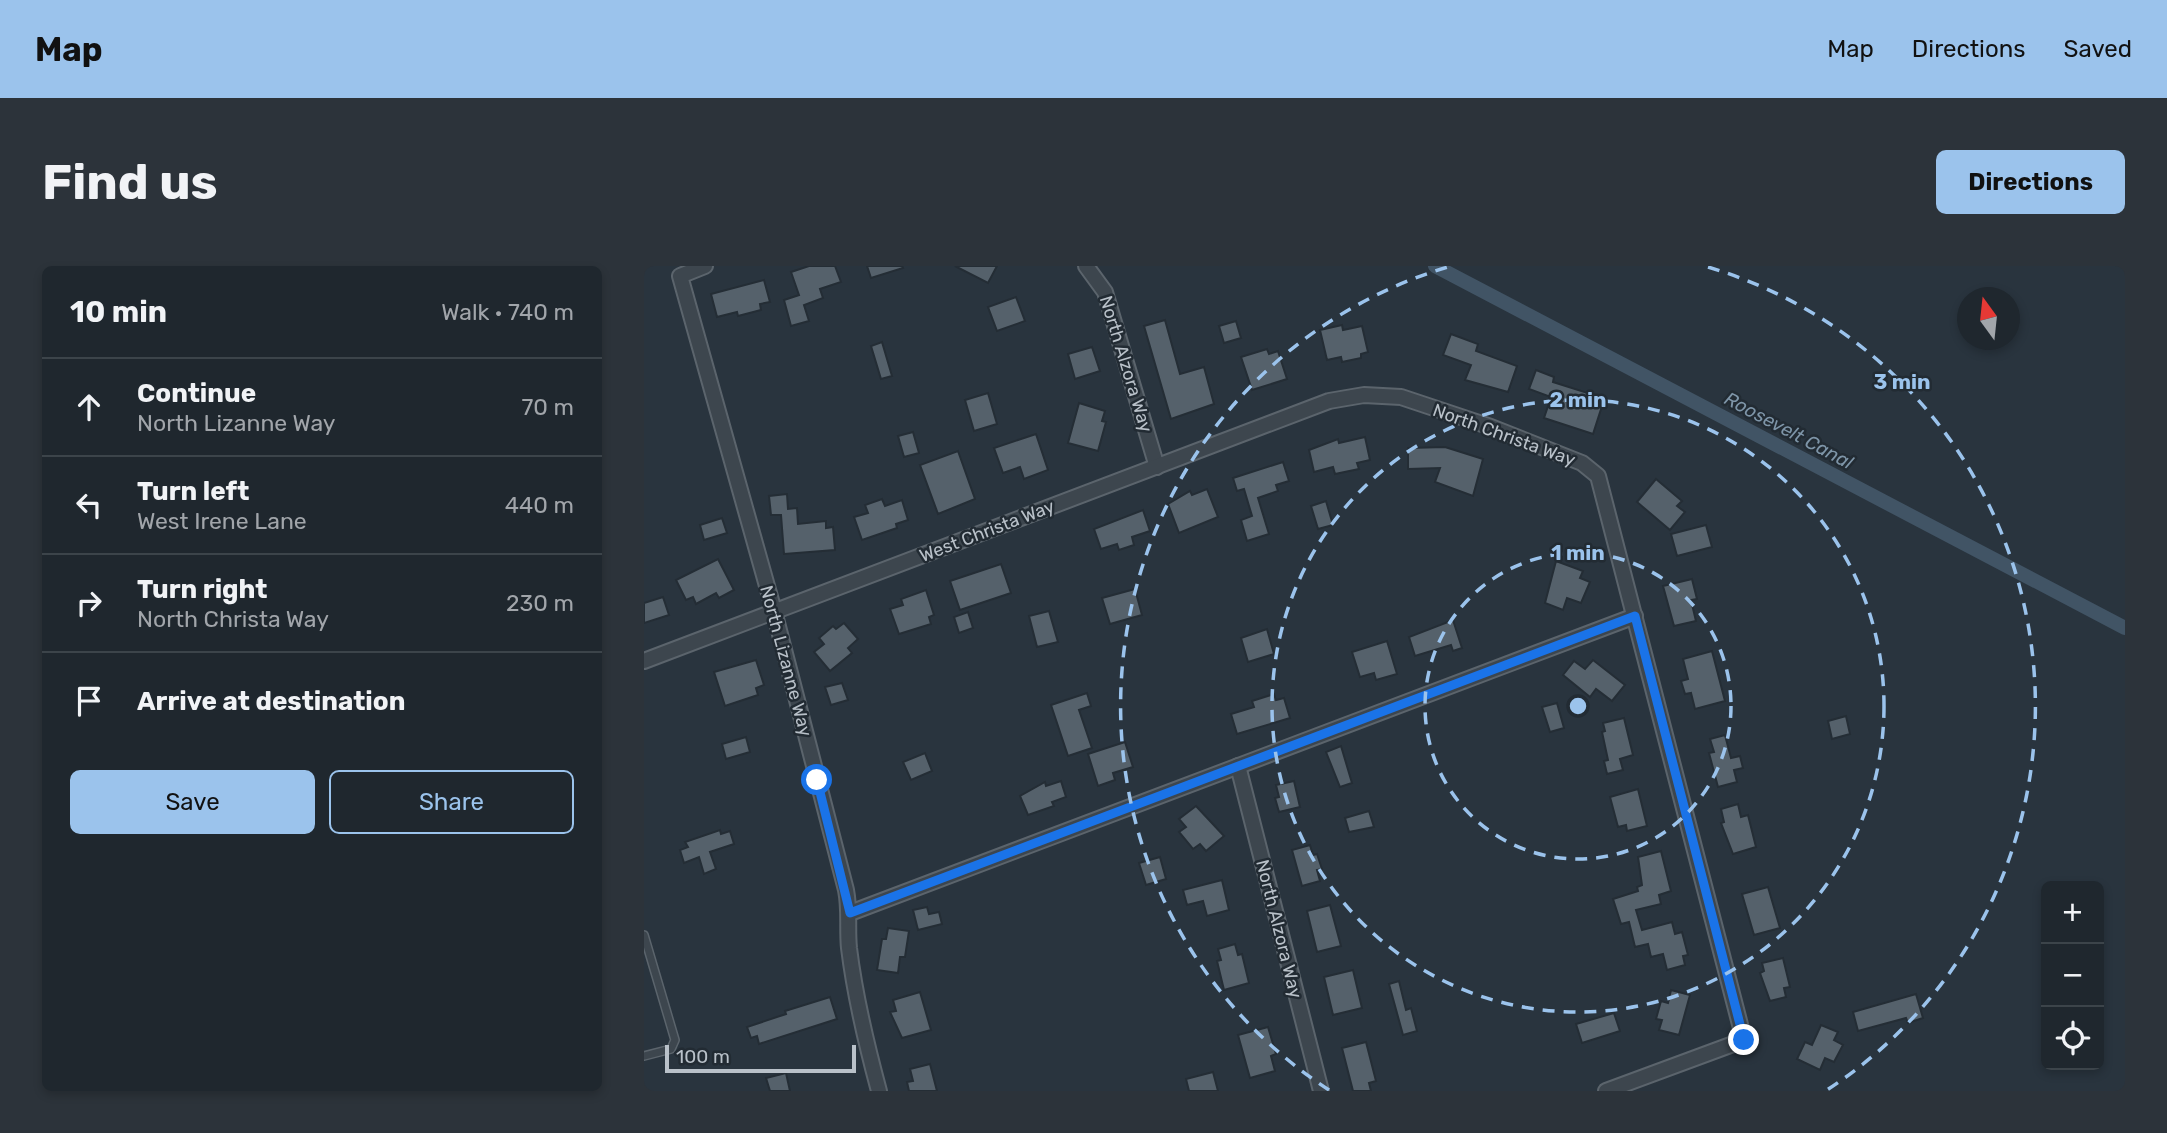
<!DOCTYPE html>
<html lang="en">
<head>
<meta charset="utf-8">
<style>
	:root { --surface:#1f272e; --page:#2c333a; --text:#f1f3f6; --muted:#a1a5aa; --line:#3c444a; --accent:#9bc3ec }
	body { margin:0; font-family:Rubik,sans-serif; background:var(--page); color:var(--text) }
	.controls { position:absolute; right:21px; bottom:21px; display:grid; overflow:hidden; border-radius:10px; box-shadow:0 4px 10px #0003 }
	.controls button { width:63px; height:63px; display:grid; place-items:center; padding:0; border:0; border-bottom:2px solid var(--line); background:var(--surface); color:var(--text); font:35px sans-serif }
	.compass { position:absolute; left:1313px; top:21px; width:63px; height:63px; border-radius:50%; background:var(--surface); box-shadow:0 4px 10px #0003; rotate:345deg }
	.scale { position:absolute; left:21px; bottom:18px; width:191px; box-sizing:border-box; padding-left:7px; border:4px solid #b9c1c9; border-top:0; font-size:19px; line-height:24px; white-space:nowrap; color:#b9c1c9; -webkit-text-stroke:5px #222b33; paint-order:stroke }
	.stop { position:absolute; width:21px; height:21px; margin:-16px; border:5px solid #1a73e8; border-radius:50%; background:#fff }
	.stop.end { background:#1a73e8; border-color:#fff; box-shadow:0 2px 7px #0008 }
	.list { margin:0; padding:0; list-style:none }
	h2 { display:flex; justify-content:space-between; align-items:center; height:91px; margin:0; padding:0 28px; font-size:30px }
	h2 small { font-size:23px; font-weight:400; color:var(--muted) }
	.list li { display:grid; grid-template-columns:46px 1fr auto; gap:21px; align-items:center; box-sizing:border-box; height:98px; padding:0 28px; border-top:2px solid var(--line) }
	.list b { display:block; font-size:26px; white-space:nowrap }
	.list p { margin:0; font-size:23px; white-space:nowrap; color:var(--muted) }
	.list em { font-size:23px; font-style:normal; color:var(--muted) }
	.actions { display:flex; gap:14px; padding:21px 28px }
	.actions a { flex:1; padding:16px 0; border:2px solid var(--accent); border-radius:10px; text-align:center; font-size:24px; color:var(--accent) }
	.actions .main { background:var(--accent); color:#111 }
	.icon { flex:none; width:38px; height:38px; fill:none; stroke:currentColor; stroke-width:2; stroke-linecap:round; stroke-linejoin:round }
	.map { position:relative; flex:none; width:1481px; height:825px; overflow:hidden; border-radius:10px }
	header { display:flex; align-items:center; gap:42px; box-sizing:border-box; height:98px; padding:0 35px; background:var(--accent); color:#111 }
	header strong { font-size:33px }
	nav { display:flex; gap:38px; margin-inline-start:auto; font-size:24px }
	.intro { display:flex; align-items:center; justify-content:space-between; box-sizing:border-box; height:168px; padding:0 42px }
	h1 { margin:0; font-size:49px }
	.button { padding:18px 32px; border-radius:10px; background:var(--accent); color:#111; font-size:24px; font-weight:700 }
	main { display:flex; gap:42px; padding:0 42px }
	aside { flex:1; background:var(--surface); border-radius:10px; box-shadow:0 4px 10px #0003 }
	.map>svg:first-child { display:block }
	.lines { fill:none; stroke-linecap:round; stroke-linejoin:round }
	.canal { stroke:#415465; stroke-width:14 }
	.building { fill:#55616b; stroke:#242d35; stroke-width:2 }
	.lane-casing { stroke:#5b646c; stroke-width:10 }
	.street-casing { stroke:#5b646c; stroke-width:18 }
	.lane { stroke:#3d464e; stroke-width:7 }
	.street { stroke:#3d464e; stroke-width:14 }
	.route { stroke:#1a73e8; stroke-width:9 }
	.ring { fill:none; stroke:#9bc3ec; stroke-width:3.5; stroke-dasharray:12 9 }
	.labels { text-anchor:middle; stroke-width:5; stroke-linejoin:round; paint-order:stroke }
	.street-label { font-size:18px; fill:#b9c1c9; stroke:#222b33 }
	.water-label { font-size:19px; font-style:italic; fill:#7e95a8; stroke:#222b33 }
	.centre { fill:#9bc3ec; stroke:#222b33; stroke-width:3.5 }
	.ring-label { font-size:21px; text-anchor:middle; font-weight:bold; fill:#9bc3ec; stroke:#222b33; stroke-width:5; stroke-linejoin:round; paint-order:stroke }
</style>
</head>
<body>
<header>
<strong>Map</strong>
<nav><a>Map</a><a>Directions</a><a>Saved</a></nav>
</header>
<div class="intro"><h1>Find us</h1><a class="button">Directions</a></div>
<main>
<aside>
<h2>10 min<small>Walk · 740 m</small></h2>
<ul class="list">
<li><svg class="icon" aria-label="ahead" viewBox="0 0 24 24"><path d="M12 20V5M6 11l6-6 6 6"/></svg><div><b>Continue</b><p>North Lizanne Way</p></div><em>70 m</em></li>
<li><svg class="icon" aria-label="left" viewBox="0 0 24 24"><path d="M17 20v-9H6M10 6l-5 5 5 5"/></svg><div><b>Turn left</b><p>West Irene Lane</p></div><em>440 m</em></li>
<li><svg class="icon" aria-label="right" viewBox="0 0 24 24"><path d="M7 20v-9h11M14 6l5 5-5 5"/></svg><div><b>Turn right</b><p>North Christa Way</p></div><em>230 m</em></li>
<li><svg class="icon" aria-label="arrive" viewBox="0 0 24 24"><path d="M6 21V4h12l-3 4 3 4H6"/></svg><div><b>Arrive at destination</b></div></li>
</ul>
<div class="actions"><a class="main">Save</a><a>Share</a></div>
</aside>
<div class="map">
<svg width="1481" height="825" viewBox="0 0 1481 825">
	<rect width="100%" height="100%" fill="#29343e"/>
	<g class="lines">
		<path class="canal" d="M791 0 1481 362"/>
	</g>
	<g class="building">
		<path d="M165 0H191L197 16 176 23 179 32 160 39 165 55 147 60 140 34 155 29 147 6Z"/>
		<path d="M223 0H258L259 2 227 12Z"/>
		<path d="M311 0H353L344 17Z"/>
		<path d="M120 14 126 36 116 38 117 44 94 50 93 46 73 51 67 28Z"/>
		<path d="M372 31 381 55 353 65 344 41Z"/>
		<path d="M521 54 536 108 560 101 570 138 527 153 500 60Z"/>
		<path d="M592 55 597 72 580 77 575 60Z"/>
		<path d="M698 59 699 64 718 60 724 86 717 88V92L698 96 697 91 683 94 676 64Z"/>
		<path d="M807 68 834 78 832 85 873 100 864 126 821 114 827 99 799 89Z"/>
		<path d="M238 76 248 110 237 113 227 80Z"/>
		<path d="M448 81 456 105 431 113 424 88Z"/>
		<path d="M623 83 625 88 634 85 643 113 608 124 597 91Z"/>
		<path d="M892 104 910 111 909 116 947 128 944 135 958 140 949 168 900 152 907 131 885 123Z"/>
		<path d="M344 127 353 158 330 165 321 134Z"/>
		<path d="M435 137 461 145 458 155 462 156 454 185 424 177Z"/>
		<path d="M269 166 275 187 260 191 254 170Z"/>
		<path d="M392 168 404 204 380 213 376 201 359 207 350 182Z"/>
		<path d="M721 171 726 194 713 197 715 203 691 208 689 201 670 206 665 184 694 173 695 177Z"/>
		<path d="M801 181 839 193 829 230 791 216 796 202 764 203V182Z"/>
		<path d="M314 185 331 233 294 248 276 199Z"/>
		<path d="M639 196 645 215 632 219 634 225 614 232 625 268 603 275 597 254 608 250 600 223 593 225 589 212Z"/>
		<path d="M1012 213 1038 235 1033 240 1041 246 1026 264 993 236Z"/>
		<path d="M563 223 574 251 535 267 524 238 546 225 548 229Z"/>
		<path d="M143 228 144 243 153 242 154 258 182 255V262L189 261 191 284 140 288 137 249H127L125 230Z"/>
		<path d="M238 233 241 240 258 234 264 254 252 258 253 262 218 274 210 251 224 247 221 239Z"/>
		<path d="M682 235 689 259 674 263 667 240Z"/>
		<path d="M499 244 506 265 488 271 490 279 475 284 473 278 457 283 450 263Z"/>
		<path d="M78 252 83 267 60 274 56 259Z"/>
		<path d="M1062 259 1068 281 1033 290 1027 268Z"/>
		<path d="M74 293 90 324 75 332 72 327 52 338 49 331 42 334 32 314Z"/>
		<path d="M912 295 939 305 936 312 946 316 937 337 923 332 919 344 901 337Z"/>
		<path d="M357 298 367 327 316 344 306 315Z"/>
		<path d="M1048 313 1053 333 1047 334 1052 355 1030 360 1019 320Z"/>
		<path d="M491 323 498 349 466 358 458 332Z"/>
		<path d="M282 324 290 349 285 351 287 358 255 368 246 343 259 339 257 333Z"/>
		<path d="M19 331 25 349 0 357V337Z"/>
		<path d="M405 345 414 376 393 381 385 350Z"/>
		<path d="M324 346 329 362 315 367 310 351Z"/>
		<path d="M809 354 818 382 809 385 807 379 771 390 765 371Z"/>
		<path d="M200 357 214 373 204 382 208 387 186 405 170 386 180 378 175 372 189 360 192 363Z"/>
		<path d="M623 363 630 388 604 396 597 372Z"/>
		<path d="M743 375 753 408 732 414 730 407 716 411 708 386Z"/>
		<path d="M1068 385 1081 435 1051 443 1047 427 1041 428 1037 415 1044 413 1039 393Z"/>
		<path d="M112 394 120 419 112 422 114 429 81 440 70 406Z"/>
		<path d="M949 394 981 419 968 435 952 423 946 431 919 409 930 395 941 403Z"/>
		<path d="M198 417 204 434 187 439 181 421Z"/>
		<path d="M443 427 447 440 435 444 448 482 424 490 407 439Z"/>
		<path d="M630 428 632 434 640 432 646 452 593 468 587 448 610 441 608 435Z"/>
		<path d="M913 437 920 462 906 466 898 441Z"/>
		<path d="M1202 450 1206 468 1188 473 1184 455Z"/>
		<path d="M980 452 989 489 976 493 979 504 963 508 960 495 964 494 958 466 961 465 959 457Z"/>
		<path d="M1081 469 1087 492 1096 490 1099 502 1090 504 1093 516 1074 521 1065 487 1070 486 1066 473Z"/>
		<path d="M102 471 106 486 82 493 78 478Z"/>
		<path d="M481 476 489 501 469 507 471 514 454 520 444 488Z"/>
		<path d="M697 480 708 517 696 521 682 486Z"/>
		<path d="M281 487 288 505 267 514 259 496Z"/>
		<path d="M417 515 422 531 408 536 410 540 384 549 376 530 401 516 402 520Z"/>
		<path d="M650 515 656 541 635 546 631 532 635 531 632 519Z"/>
		<path d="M994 523 1003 560 983 565 982 559 974 561 966 531Z"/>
		<path d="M1094 538 1097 551 1104 549 1112 581 1089 588 1077 557 1080 556 1077 543Z"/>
		<path d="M552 540 580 570 562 585 556 578 549 583 535 566 542 561 535 553Z"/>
		<path d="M725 545 730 561 705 566 701 552Z"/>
		<path d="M76 564 77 568 86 565 90 578 66 586 72 603 60 608 55 591 40 597 36 584 44 581 41 576Z"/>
		<path d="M666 579 669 589 673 588 678 603 673 604 676 615 658 620 648 584Z"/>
		<path d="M1017 585 1027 625 1015 629 1017 638 992 644 998 664 1028 656 1031 668 1038 666 1044 689 1039 690 1041 699 1023 704 1019 688 1007 691 1004 678 991 681 985 656 977 658 969 633 994 625 993 621 998 619 994 591Z"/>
		<path d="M516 591 522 613 502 619 495 597Z"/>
		<path d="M578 614 585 644 563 650 559 635 543 639 539 624Z"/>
		<path d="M1124 621 1136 662 1110 669 1098 628Z"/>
		<path d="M686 639 697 680 673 686 663 645Z"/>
		<path d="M283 641 285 648 295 646 298 658 274 664 269 644Z"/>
		<path d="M244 662 265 665 261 691H256L254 707 233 704 238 673H242Z"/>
		<path d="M591 678 594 689 598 688 605 717 580 724 573 695 577 694 574 683Z"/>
		<path d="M1139 692 1146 721 1140 722 1142 731 1126 735 1116 707 1120 705 1118 697Z"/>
		<path d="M709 704 718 742 689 749 680 711Z"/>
		<path d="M755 715 762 744 767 742 773 765 759 769 745 718Z"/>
		<path d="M1027 724 1046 729 1035 769 1015 764 1018 754 1012 753 1017 735 1024 737Z"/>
		<path d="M276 726 287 764 258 772 246 746 252 745 249 734Z"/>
		<path d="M1272 728 1279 752 1264 757 1262 752 1214 765 1209 746Z"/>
		<path d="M186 731 193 753 115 778 113 770 107 772 103 761 142 748 141 745Z"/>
		<path d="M970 747 976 765 938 777 932 758Z"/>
		<path d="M1177 759 1194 766 1190 774 1199 779 1190 796 1181 792 1176 804 1153 793 1161 776 1168 779Z"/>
		<path d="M624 761 632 788 627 790 631 805 606 812 594 769Z"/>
		<path d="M722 776 732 815 725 817 727 825H709L698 782Z"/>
		<path d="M286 798 293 825H265L263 816 269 815 266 803Z"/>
		<path d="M569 806 574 825H545L542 813Z"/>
		<path d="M142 807 146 825H126L122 812Z"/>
	</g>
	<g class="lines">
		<defs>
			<path id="lane" d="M0 669 31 774 27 783 0 790"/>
			<g id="street">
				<path d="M61 0 36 10 130 345 202 624C206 644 203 662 205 682 211 731 222 777 235 825"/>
				<path d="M442 0 461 26 513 201"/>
				<path d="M0 395 685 135 720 129 757 131 847 161 938 197 954 210 1100 774 962 825"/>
				<path d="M594 500 677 825"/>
				<path d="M206 647 991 350"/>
			</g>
		</defs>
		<use href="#lane" class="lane-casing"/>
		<use href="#street" class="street-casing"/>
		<use href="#lane" class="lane"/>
		<use href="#street" class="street"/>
	</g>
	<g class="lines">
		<path class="route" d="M173 514 206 647 991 350 1100 774"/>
	</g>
	<g class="ring">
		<circle cx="934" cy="440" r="153"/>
		<circle cx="934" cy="440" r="306"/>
		<path d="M685 824A458 458 0 0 1 804 1M1064 1A458 458 0 0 1 1183 824"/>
	</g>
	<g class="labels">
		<g class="street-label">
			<text transform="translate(482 98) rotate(73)" y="6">North Alzora Way</text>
			<text transform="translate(860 169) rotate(20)" y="6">North Christa Way</text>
			<text transform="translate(343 265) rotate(-21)" y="6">West Christa Way</text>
			<text transform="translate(142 395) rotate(75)" y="6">North Lizanne Way</text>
			<text transform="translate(635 663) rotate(76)" y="6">North Alzora Way</text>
		</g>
		<g class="water-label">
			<text transform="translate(1145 164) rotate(28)" y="7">Roosevelt Canal</text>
		</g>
	</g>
	<circle cx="934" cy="440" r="10" class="centre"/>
	<g class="ring-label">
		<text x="1258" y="123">3 min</text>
		<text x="934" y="141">2 min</text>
		<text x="934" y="294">1 min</text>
	</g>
</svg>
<div class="controls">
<button>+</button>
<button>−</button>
<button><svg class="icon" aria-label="locate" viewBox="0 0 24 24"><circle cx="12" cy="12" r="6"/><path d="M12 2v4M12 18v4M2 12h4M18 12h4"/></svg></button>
</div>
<svg class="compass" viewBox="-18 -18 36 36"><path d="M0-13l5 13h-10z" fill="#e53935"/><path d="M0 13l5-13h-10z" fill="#a1a5aa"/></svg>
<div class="scale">100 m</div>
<div class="stop" style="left:173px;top:514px"></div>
<div class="stop end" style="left:1100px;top:774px"></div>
</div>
</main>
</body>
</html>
